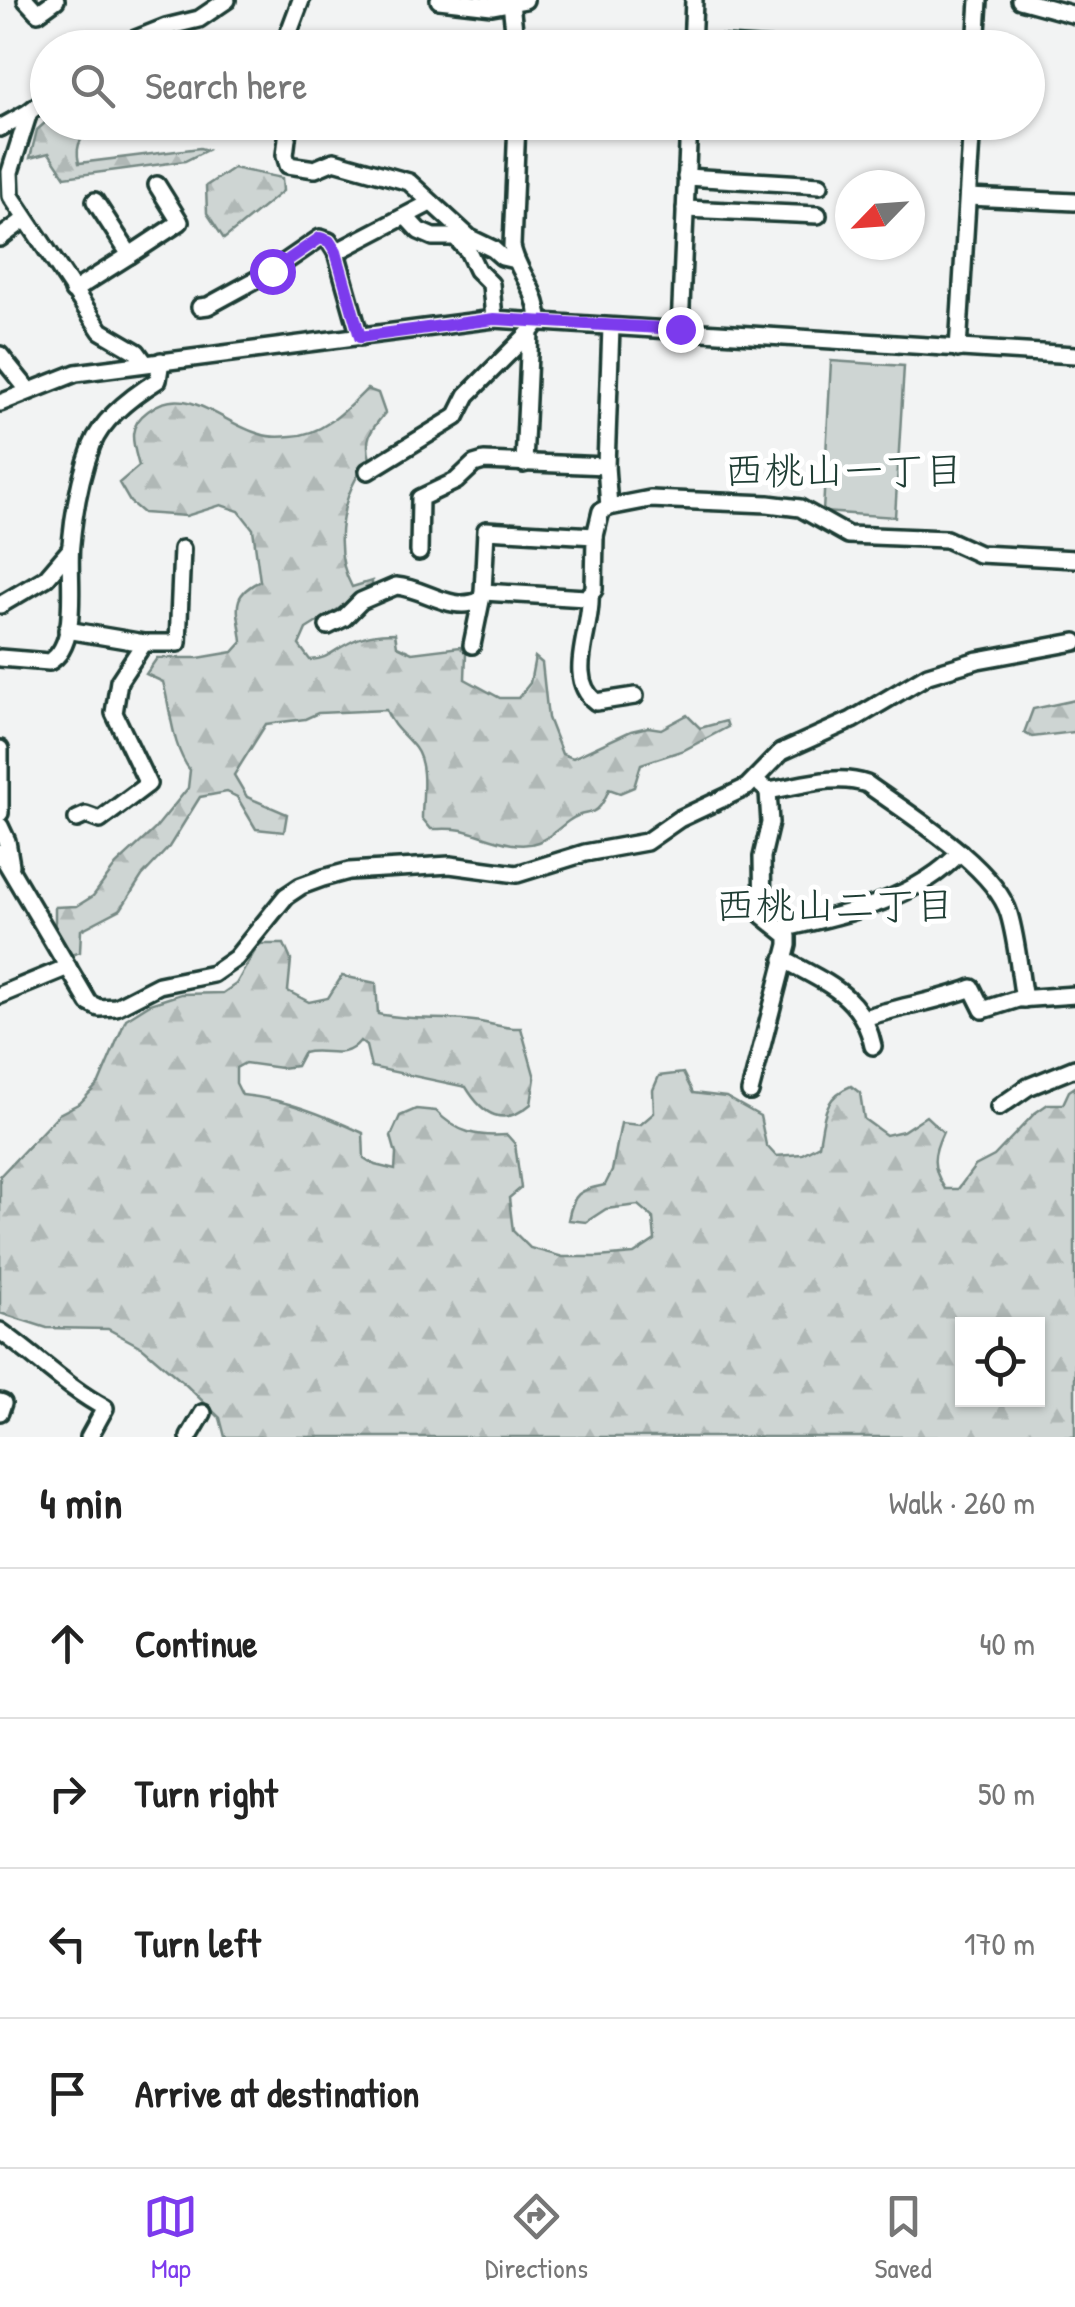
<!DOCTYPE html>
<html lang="en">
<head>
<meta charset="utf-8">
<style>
	:root { --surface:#fff; --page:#f6f6f6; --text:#222; --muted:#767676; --line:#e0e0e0; --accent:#7c3aed }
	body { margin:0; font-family:"Patrick Hand","Klee One",sans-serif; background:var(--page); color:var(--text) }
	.controls { position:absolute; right:30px; bottom:30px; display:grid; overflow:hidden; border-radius:0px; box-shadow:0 2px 8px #0004 }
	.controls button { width:90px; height:90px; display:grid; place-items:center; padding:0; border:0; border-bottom:2px solid var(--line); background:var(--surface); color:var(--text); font:50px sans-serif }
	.compass { position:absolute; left:835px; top:170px; width:90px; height:90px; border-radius:50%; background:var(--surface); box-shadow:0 2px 8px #0004; rotate:245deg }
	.stop { position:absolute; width:30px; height:30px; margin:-22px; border:8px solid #7c3aed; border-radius:50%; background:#fff }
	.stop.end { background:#7c3aed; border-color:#fff; box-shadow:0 2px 10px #0008 }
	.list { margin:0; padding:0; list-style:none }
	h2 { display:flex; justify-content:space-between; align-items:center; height:130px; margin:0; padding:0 40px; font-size:42px }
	h2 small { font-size:32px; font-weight:400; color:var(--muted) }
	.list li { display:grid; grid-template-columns:65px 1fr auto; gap:30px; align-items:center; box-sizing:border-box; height:150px; padding:0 40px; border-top:2px solid var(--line) }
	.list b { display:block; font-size:38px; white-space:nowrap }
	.list em { font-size:32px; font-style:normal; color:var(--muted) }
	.icon { flex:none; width:55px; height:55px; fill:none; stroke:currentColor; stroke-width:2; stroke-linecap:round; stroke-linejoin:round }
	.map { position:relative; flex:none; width:1075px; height:1437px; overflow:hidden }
	.search { position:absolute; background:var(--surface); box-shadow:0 2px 8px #0004; left:30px; right:30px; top:30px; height:110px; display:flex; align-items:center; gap:25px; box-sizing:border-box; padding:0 35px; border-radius:55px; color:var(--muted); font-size:38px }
	.sheet { height:730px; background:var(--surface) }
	nav { display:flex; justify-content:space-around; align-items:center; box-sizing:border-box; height:140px; border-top:2px solid var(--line); background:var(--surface); font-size:28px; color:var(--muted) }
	nav a { display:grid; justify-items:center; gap:5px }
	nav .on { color:var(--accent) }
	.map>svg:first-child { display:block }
	.grass { fill:#ced5d3; stroke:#768984; stroke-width:2.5 }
	.forest { fill:url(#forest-firs); stroke:#768984; stroke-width:2.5; fill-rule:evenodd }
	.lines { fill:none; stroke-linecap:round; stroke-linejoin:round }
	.minor-casing { stroke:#1f3d34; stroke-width:22 }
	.minor { stroke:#fff; stroke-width:15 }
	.route { stroke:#7c3aed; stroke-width:12 }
	.labels { text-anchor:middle; stroke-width:10; stroke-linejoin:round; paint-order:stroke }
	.neighbourhood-label { font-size:40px; fill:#1f3d34; stroke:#fff }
</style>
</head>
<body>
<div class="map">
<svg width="1075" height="1437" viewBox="0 0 1075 1437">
	<defs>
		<pattern id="forest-firs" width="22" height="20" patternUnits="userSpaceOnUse" patternTransform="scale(2.5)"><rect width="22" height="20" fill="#ced5d3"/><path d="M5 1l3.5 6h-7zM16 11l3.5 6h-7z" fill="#b0b8b6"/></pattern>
	</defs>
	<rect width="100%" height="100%" fill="#f2f3f3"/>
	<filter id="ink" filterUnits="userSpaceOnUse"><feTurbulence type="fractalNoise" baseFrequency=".01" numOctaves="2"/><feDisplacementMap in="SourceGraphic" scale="20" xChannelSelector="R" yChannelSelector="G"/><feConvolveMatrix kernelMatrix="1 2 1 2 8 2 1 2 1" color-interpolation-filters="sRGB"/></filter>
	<g filter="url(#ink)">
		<path class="grass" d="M831 361 904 366 895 517 823 512Z"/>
		<g class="forest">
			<path d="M47 121 100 123C83 133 74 143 79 163L200 148 207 150 185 161 65 177 49 153 30 158 37 130Z"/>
			<path d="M233 168 282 178 283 191 224 239 207 213 206 186Z"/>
			<path d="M367 389 378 393 385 413C371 430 364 437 370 459 341 491 331 548 352 587L372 581V588L306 629 299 645 310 660C326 660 333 651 347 644 363 635 377 633 395 633L397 646 412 653 460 647 466 653 465 679 500 698H518L530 683 535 657 542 663 548 718 562 754 573 758 631 731 648 727 661 729 687 715 700 728 726 721 728 727 684 750 641 764 634 787 620 793 609 789C596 823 588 807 570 820 558 828 552 837 538 842 515 851 485 835 462 830 452 828 441 829 431 829L422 818C422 798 428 765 415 748 404 734 393 728 386 710L318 713 305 719 266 724 234 775 247 797 287 814 284 832 256 829 237 797 227 792 200 797 169 847 142 876 121 909 81 930 80 952 71 955 55 926V907L77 906 93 896 116 865 154 830 188 788 190 770C172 747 171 710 163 682L146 674 157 658H198L233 652 242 642C239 611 228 596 260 581L253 529 239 511 221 505 186 516 143 513 130 502 119 483 139 466C133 443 126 427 148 411 187 381 221 424 260 434 268 437 282 437 291 436 323 435 346 410 367 389Z"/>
			<path d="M1075 700V732L1032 737 1024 733 1033 709Z"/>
			<path d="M259 944H284L291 960 288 991 309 1002 328 998 342 976 376 983 378 1014C411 1021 442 1017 474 1021 491 1023 504 1029 521 1028L535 1078 531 1104C503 1128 483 1115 466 1087L371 1067 366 1046 360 1041C343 1062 326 1047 303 1053L296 1066 281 1068 245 1063 236 1068V1083L242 1095C285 1099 324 1115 363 1133L364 1158 375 1165 395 1170 396 1154 391 1136 400 1116 416 1109 436 1111C457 1133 477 1137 507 1135L515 1144 521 1188 509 1198 513 1231 530 1248 563 1257H598L634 1254 655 1240 653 1218 638 1205 606 1209 586 1222 568 1220C574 1192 578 1191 605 1185L612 1171 621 1123 640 1125 654 1113 653 1090 659 1076 683 1073 693 1093 726 1097 760 1116 766 1145 776 1156 802 1154 819 1145C824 1118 823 1097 851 1086L860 1093 864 1119 886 1135 903 1131 926 1116 943 1132C932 1155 931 1167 945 1189H958L975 1166 994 1156 1035 1113 1048 1104H1063L1069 1091 1075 1087V1437H225L220 1418 186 1385 143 1348 108 1329 47 1328 0 1313V1176L59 1114 80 1103 99 1083 126 1019 150 1004 181 994 223 993 236 984ZM962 1324H1038V1400H962Z"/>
		</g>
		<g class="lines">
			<defs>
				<g id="minor">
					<path d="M26 0 38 13 56 0"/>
					<path d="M439 0 492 6 525 0"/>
					<path d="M1020 0 1075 15"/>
					<path d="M511 3 516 48"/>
					<path d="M692 43 774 48"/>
					<path d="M113 48 166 27 199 19 227 0"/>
					<path d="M283 48 301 0"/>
					<path d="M692 48 694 0"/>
					<path d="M976 48 979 0"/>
					<path d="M29 112 10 172 11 196 101 331 137 352 145 363"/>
					<path d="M289 122 285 155 288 165 315 169 334 161 409 182 470 238 493 249 502 257 515 260"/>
					<path d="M517 122 512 246C517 273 537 287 539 320L530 332 524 464"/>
					<path d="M101 126 109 122"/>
					<path d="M0 128 29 112 48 97"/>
					<path d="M686 177 820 185"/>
					<path d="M968 197 1075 202"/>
					<path d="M685 209 818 215"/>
					<path d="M407 218 419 231 433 237H455L468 251 477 270 491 284 494 319"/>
					<path d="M0 238 24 220"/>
					<path d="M130 255 180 222 157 185"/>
					<path d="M73 291 130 255 95 201"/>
					<path d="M200 307 208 306 272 271 320 238 329 241 336 252"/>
					<path d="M680 329 689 122"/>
					<path d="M360 337 336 252 430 203"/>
					<path d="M958 349 972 122"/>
					<path d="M0 355 29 391"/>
					<path d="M0 403 76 373 494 319 1075 355"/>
					<path d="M368 471 456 417 467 395 530 332"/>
					<path d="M609 507 650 499 768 504 800 508 848 535 946 539 979 554 1075 559"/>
					<path d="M486 530 595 536 594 590 586 598 483 592Z"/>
					<path d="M595 536 601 511 609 507 606 466 611 327"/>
					<path d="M419 552 420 498 456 481 474 464 484 461 606 466"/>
					<path d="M590 595C593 628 564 678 596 702L635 696"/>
					<path d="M0 605 46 578 70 550"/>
					<path d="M328 626 344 618 361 601 396 586C426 588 451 614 481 600"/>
					<path d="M67 630 144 643H178L182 549"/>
					<path d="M472 645 482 596"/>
					<path d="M0 658 49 662C81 645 67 576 71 544 74 511 80 477 92 445 103 418 134 395 158 380L161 361"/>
					<path d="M0 749V813"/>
					<path d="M768 791C800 786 836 773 867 784 907 813 995 867 1009 914 1017 941 1019 971 1024 999"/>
					<path d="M77 819 86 815 100 820 148 784 114 713 119 681 144 643"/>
					<path d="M0 826 7 841 11 865"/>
					<path d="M0 852 89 1003 99 1008 116 1007 159 985 213 974 236 958 286 896 301 886 323 878 349 871 450 865 517 874 585 853 646 842 679 819 747 787 781 752 852 720 928 675 978 660 1075 642"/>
					<path d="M781 929C842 915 917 900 960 852"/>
					<path d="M783 959C825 983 862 994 873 1046"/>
					<path d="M0 995 68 967"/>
					<path d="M864 1018C900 1006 936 1002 972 988L983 1010 1018 999 1075 995"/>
					<path d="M750 1092 788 945V936L763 916 762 857 770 823 768 791 761 785"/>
					<path d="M999 1107 1028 1087 1075 1068"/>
					<path d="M0 1331C36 1356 66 1387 105 1408L89 1437"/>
					<path d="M0 1402 3 1403 0 1412"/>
					<path d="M189 1437 203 1413"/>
				</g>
			</defs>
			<use href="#minor" class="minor-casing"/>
			<use href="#minor" class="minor"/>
		</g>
	</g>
	<g class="lines" filter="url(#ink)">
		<path class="route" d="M272 271 320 238 329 241 336 252 360 337 494 319 680 329"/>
	</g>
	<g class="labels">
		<g class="neighbourhood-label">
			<text x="844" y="484">西桃山一丁目</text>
			<text x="835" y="919">西桃山二丁目</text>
		</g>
	</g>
</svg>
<div class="controls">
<button><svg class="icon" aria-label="locate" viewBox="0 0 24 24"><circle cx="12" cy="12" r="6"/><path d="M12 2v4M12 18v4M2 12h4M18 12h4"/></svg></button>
</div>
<svg class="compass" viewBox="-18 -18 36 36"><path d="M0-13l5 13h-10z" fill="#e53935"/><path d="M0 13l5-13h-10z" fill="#767676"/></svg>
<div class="stop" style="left:272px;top:271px"></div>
<div class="stop end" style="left:680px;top:329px"></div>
<div class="search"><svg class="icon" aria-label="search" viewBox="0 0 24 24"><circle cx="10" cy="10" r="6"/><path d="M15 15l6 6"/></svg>Search here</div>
</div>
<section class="sheet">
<h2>4 min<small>Walk · 260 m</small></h2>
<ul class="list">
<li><svg class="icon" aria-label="ahead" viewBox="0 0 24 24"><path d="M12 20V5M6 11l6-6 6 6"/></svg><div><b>Continue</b></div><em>40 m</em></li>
<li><svg class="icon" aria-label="right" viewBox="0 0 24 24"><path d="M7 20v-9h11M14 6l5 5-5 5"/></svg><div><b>Turn right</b></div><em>50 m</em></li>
<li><svg class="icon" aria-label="left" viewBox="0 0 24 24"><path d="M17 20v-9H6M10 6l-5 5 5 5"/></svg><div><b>Turn left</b></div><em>170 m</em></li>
<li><svg class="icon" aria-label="arrive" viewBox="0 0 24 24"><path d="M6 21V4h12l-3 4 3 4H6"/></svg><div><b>Arrive at destination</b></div></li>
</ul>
</section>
<nav>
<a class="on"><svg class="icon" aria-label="map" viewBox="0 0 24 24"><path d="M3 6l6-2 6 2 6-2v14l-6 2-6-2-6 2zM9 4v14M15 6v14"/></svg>Map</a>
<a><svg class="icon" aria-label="directions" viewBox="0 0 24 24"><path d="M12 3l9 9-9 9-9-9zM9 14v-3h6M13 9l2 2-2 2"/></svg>Directions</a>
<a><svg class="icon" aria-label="saved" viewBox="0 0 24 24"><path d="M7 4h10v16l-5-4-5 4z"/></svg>Saved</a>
</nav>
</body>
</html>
